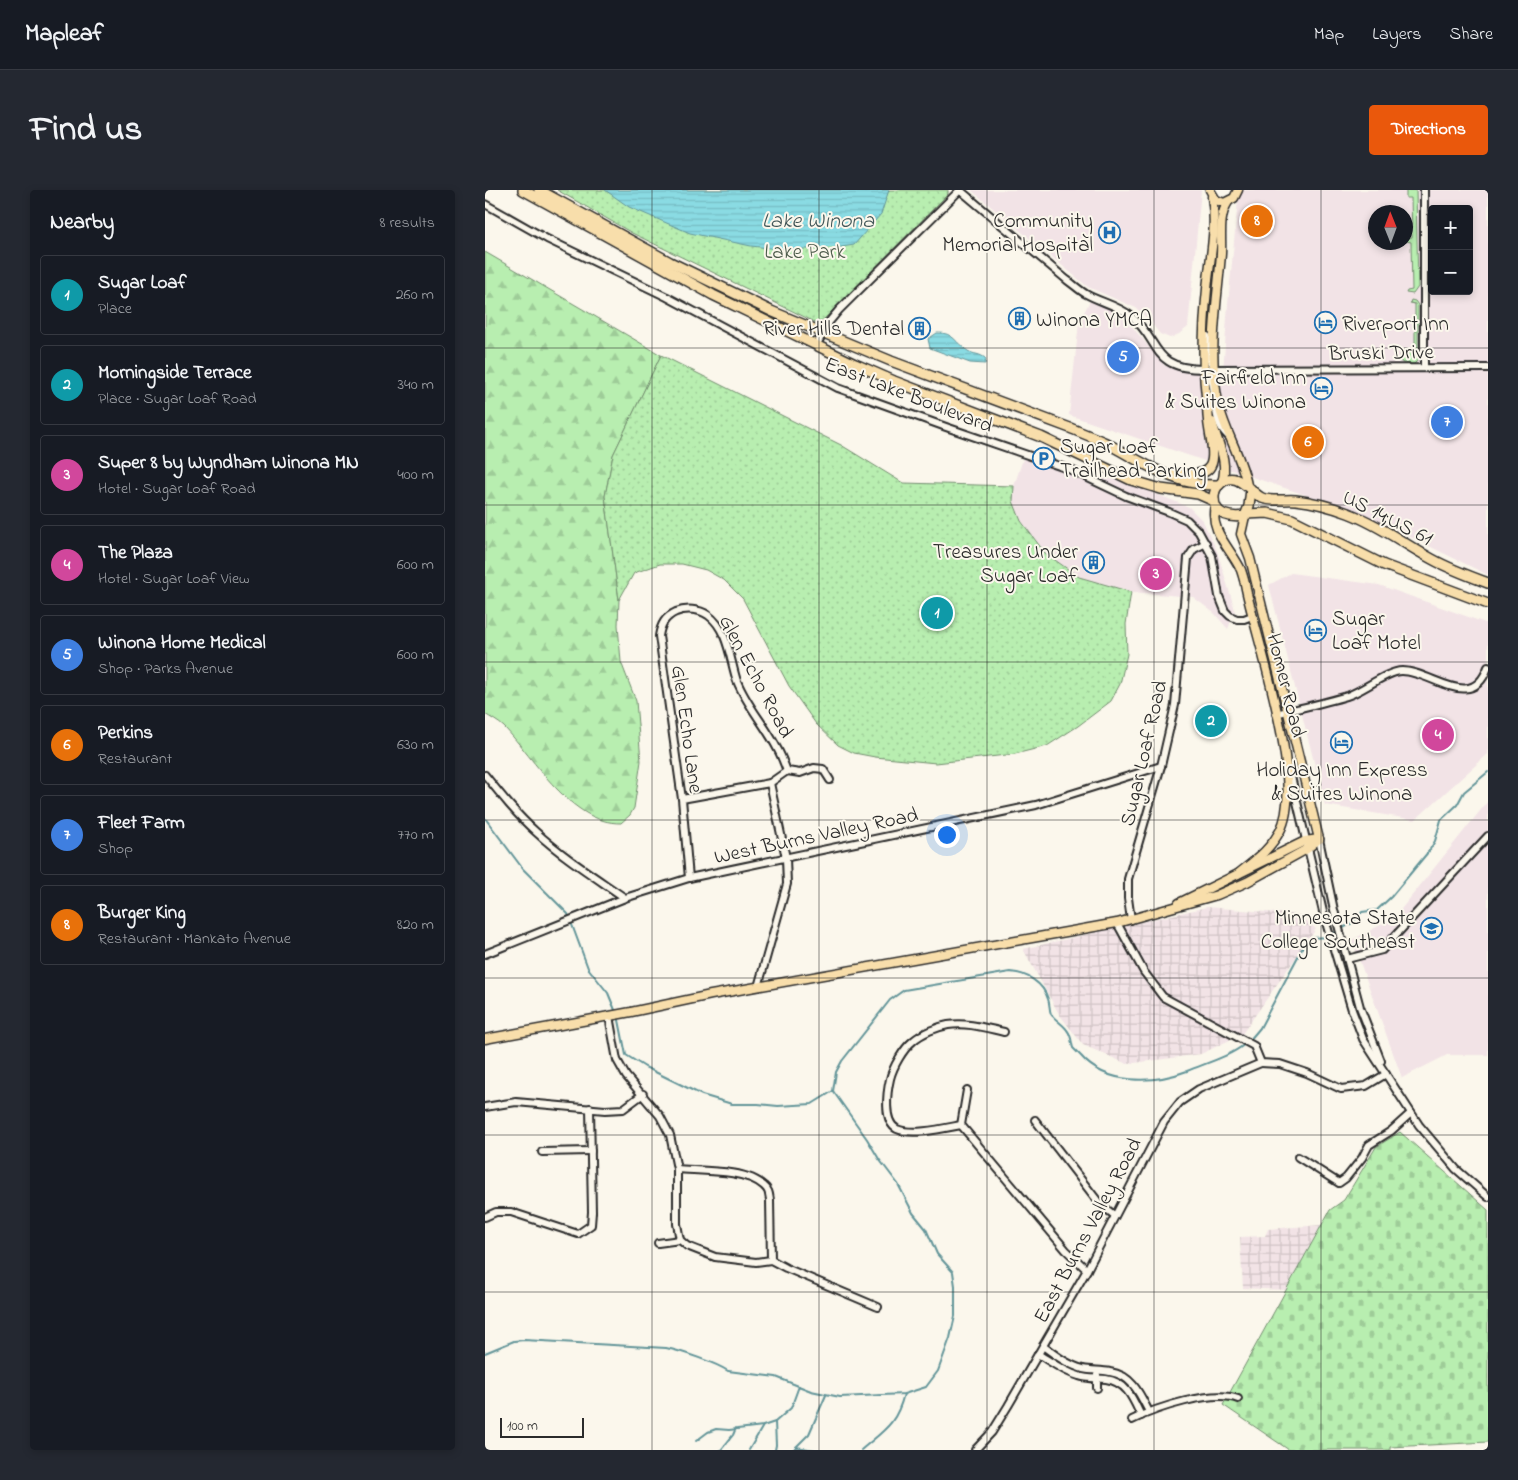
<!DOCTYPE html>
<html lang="en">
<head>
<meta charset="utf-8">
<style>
	:root { --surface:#171b24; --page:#242831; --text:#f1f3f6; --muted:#9ea1a6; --line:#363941; --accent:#ea580c }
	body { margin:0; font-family:"Indie Flower",sans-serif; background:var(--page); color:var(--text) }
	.controls { position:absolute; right:15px; top:15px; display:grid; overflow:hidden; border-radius:5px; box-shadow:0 2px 8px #0003 }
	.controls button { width:45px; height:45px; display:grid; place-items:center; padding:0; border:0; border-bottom:1px solid var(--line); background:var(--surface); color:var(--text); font:25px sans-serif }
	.compass { position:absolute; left:883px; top:15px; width:45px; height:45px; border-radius:50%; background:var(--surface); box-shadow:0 2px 8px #0003; rotate:359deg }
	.scale { position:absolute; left:15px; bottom:12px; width:84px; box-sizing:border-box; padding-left:5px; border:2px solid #2b2b2b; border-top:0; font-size:14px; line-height:18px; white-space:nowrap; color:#2b2b2b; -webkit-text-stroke:4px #fbf7ec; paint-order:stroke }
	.you { position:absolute; left:461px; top:644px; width:18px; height:18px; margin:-12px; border:4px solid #fff; border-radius:50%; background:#1a73e8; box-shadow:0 0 0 8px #1a73e833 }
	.badge { display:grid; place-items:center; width:32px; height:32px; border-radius:50%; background:var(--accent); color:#fff; font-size:16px; font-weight:700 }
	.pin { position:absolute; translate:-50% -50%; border:2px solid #fff; box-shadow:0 1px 5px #0006 }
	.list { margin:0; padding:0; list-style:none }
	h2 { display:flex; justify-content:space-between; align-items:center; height:65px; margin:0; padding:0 20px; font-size:21px }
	h2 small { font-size:16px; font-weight:400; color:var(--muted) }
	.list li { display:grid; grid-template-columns:32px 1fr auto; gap:15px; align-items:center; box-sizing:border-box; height:80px; margin:0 10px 10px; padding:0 10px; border:1px solid var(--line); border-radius:5px }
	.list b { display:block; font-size:19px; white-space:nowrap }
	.list p { margin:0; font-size:16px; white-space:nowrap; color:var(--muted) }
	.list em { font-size:16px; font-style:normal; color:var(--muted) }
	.map { position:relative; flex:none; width:1003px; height:1260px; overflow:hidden; border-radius:5px }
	header { display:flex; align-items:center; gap:30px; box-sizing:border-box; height:70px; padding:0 25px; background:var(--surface); border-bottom:1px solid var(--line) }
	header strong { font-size:24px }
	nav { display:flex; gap:28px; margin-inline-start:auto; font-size:18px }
	.intro { display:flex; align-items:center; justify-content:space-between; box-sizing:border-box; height:120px; padding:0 30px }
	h1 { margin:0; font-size:35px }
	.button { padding:12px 22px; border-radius:5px; background:var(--accent); color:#fff; font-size:18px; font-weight:700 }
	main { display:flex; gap:30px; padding:0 30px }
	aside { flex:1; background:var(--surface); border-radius:5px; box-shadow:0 2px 8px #0003 }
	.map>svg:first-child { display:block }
	.built { fill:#f2e3e6; fill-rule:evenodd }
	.industrial { fill:url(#industrial-grid) }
	.grass { fill:#b8eeb0; stroke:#728c6e }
	.forest { fill:url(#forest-firs); stroke:#728c6e }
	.cemetery { fill:url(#cemetery-stones); stroke:#728c6e }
	.park { fill:url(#park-dots); stroke:#728c6e }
	.water { fill:url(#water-rules); stroke:#649599 }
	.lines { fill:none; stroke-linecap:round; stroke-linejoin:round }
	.stream { stroke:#649599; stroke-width:2 }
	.minor-casing { stroke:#2b2b2b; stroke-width:10 }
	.major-casing { stroke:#2b2b2b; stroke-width:11 }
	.highway-casing { stroke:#2b2b2b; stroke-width:12 }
	.minor { stroke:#fbf7ec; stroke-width:6 }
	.major { stroke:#f8deab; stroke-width:8 }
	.highway { stroke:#f8deab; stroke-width:9 }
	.grid { fill:none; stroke:#2b2b2b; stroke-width:1; stroke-opacity:0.55 }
	.labels { text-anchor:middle; stroke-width:4; stroke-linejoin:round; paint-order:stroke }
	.poi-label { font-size:21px; fill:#2b2b2b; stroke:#fbf7ec; text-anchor:end }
	.park-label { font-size:21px; fill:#4e5c4c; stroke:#fbf7ec }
	.street-label { font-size:21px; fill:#2b2b2b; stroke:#fbf7ec }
	.water-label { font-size:22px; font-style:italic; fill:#435759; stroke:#fbf7ec }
</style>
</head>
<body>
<header>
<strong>Mapleaf</strong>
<nav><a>Map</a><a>Layers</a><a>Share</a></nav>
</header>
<div class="intro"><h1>Find us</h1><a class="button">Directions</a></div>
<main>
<aside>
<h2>Nearby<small>8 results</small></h2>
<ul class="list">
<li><span class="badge" style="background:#0f9aa8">1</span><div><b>Sugar Loaf</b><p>Place</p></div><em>260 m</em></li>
<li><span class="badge" style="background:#0f9aa8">2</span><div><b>Morningside Terrace</b><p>Place · Sugar Loaf Road</p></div><em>340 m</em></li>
<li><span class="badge" style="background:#d1479c">3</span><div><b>Super 8 by Wyndham Winona MN</b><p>Hotel · Sugar Loaf Road</p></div><em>400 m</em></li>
<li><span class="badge" style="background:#d1479c">4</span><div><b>The Plaza</b><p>Hotel · Sugar Loaf View</p></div><em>600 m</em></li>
<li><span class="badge" style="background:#3f7fe0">5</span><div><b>Winona Home Medical</b><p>Shop · Parks Avenue</p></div><em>600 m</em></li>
<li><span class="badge" style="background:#e8710a">6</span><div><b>Perkins</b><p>Restaurant</p></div><em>630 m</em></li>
<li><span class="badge" style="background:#3f7fe0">7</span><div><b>Fleet Farm</b><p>Shop</p></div><em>770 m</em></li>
<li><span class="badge" style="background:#e8710a">8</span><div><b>Burger King</b><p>Restaurant · Mankato Avenue</p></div><em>820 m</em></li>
</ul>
</aside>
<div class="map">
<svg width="1003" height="1260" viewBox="0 0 1003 1260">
	<defs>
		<pattern id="industrial-grid" width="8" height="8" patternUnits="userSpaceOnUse" patternTransform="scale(1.25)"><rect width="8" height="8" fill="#f2e3e6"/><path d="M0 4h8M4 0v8" fill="none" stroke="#d0c3c5"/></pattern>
		<pattern id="forest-firs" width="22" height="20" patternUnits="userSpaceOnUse" patternTransform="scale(1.25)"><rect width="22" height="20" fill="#b8eeb0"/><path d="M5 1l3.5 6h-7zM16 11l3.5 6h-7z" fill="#9ecc98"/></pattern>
		<pattern id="cemetery-stones" width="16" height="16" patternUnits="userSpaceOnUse" patternTransform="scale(1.25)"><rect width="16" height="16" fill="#b8eeb0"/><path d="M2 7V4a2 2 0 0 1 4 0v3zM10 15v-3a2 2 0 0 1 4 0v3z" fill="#9ecc98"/></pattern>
		<pattern id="park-dots" width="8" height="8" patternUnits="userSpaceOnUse" patternTransform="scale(1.25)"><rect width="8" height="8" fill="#b8eeb0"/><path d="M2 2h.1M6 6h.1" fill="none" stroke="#9ecc98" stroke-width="1.8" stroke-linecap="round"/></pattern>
		<pattern id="water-rules" width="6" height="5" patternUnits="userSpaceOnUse" patternTransform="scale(1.25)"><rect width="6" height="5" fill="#8adbe3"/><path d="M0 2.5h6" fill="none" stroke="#77bcc3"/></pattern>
	</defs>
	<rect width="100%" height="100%" fill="#fbf7ec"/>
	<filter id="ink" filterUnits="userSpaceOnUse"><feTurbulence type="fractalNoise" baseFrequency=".02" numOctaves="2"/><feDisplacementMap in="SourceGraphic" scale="10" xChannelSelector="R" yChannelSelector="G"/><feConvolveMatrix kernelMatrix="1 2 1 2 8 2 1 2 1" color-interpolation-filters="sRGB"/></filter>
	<g filter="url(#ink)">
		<g class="built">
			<path d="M486 0H716L703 137 694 144 685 148 675 144 662 128 651 118 603 97Z"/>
			<path d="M754 0H1003V385L893 331 853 316 584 225 594 132 606 109 634 121 680 176 738 182 743 114ZM947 19H984V101H947ZM891 22H921V52H891Z"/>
			<path d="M540 263 577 275 578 273 656 298 704 317 718 331 732 361 750 420 743 439 729 423 708 407 646 402 594 387 560 363 536 331 528 311 529 296Z"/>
			<path d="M806 383 894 395 1003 434V564L930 630 840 615 784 395Z"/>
			<path d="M1003 611V865H962L917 888 867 750 909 728Z"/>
		</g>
		<g class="industrial">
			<path d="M722 717 815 725 831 739 757 844 716 864 642 874 598 855 574 824 538 759Z"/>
			<path d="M837 1035 801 1100 758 1098 755 1047 780 1046 783 1039Z"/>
		</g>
		<g class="grass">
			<path d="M921 0H931L933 97 928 104 921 103 922 101 927 100 926 52 921 51 922 48 927 47 926 8H921Z"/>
			<path d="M926 110 930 111 933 115V170L929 174 918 173 915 171 916 164 918 160 930 159V114L925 113Z"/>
		</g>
		<path class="forest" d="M0 62 176 165 128 265 120 306 134 410 133 435 136 472 151 511 156 571 149 618 145 625 136 633C86 634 50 569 19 537 14 532 6 528 0 524Z"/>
		<path class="cemetery" d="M915 942 1003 1020V1252L905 1257V1260H804L738 1215 845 1020 859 1010 891 957Z"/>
		<g class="park">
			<path d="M72 0H463V4L338 130 332 133 147 43Z"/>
			<path d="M176 165 356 255 418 293 529 296 528 311 536 331 560 363 594 387 646 402 641 434 642 464 635 494 626 511 593 536 562 556 530 564 451 573 390 567 369 563 353 555 331 534 304 496 258 409 239 390 221 380 197 374H175L149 383 134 410 120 306 128 265Z"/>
		</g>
		<g class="water">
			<path d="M120 0H404L396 24 369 55 357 57 322 59H293L266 56 205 43 144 17Z"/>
			<path d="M452 143C469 142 470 153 483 161 489 165 495 163 501 169L500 174 485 173 445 158 443 149Z"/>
		</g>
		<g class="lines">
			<g class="stream">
				<path d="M0 628 38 679 83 724 103 778 123 803 130 820"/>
				<path d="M847 744 869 732 877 722 892 720 906 707 944 661 950 651 956 630 972 615 979 602 1003 582"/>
				<path d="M134 830 141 865 160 877 217 905 247 914H273L293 916 327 914 348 901"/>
				<path d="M764 851 775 838 817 759 826 748 843 747"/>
				<path d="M0 1163 29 1151 39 1150 181 1158C196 1161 231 1173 243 1181L291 1187 326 1201 355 1207 419 1204 441 1197 453 1181 465 1148 470 1126V1096L468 1082 452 1064 441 1039 428 1023 413 994 394 969 382 949 348 901 351 882 357 871 405 810 419 800 525 782C542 783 558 793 563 809 565 814 564 819 566 824 570 830 578 834 582 840 587 846 586 852 588 858 590 860 594 864 596 866 621 895 668 894 702 881 721 873 744 867 760 854"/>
				<path d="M211 1251 223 1242 231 1239 244 1240 278 1236 290 1232 306 1218 314 1196"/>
				<path d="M311 1257 330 1260"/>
				<path d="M236 1260 248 1245 251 1238"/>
				<path d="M264 1260 278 1236"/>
				<path d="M290 1260 291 1255 290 1232"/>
				<path d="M308 1260 324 1244 341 1205"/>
				<path d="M376 1260C399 1240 411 1235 419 1204"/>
			</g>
			<defs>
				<g id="minor">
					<path d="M475 0 582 90C588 94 594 100 601 104 615 112 632 115 646 126 677 152 665 179 719 179 737 196 722 227 743 246"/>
					<path d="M939 0V177"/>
					<path d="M0 14 62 49 182 107 353 198 461 237 586 280 641 306 684 322 702 330 714 342 727 366 734 406 740 421 745 426 752 429H759L767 426"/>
					<path d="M722 146 723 167 729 179 1003 178"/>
					<path d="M331 156 344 132 354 120 475 0"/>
					<path d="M791 524C815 518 839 513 862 506 878 501 902 481 917 481 947 481 987 523 1003 477"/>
					<path d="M804 578 839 726 867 820 878 849 934 935 971 979 1003 1007"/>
					<path d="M302 581 315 583 329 578 338 579 345 590"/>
					<path d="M0 585C16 605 32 625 51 642 78 667 110 687 140 708"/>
					<path d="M197 609 285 593 302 581C299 574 297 567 293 560 281 536 262 516 252 491 245 470 243 439 223 425 214 419 201 418 191 422 180 427 176 434 174 446L197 609 204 688"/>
					<path d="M834 649 849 720 875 817 896 871"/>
					<path d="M646 730 643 708V689L676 576 690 515 703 368 709 359 721 353"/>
					<path d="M632 733 659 782 678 807 769 856 776 873 795 874 822 883 856 899 881 896 901 884"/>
					<path d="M0 764 140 708 204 688 551 615 676 576"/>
					<path d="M862 769 897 760 1003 646"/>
					<path d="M273 797 302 694 301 668 285 593"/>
					<path d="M124 826 132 870 141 886 175 926 185 945 192 979V1034L195 1050 202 1056 230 1067 271 1072 286 1070 301 1078 393 1117"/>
					<path d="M482 900 476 935 581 1060 602 1080"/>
					<path d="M0 917 31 912 120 920 138 919 158 904"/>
					<path d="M550 930 615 1014 629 1025"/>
					<path d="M476 935C460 938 427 946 412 939 398 932 402 902 405 889 408 877 418 859 428 851 437 843 452 837 463 835 482 832 501 838 519 842"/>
					<path d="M57 962 106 961"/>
					<path d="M813 967 854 993 861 988 877 968 884 955 906 941 926 923"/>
					<path d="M192 979C216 981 262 979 279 996 284 1000 284 1004 285 1010L286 1070"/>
					<path d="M0 1027 11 1022H26L93 1044 106 1035 107 1022 105 918"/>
					<path d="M173 1053 195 1050"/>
					<path d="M558 1156C570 1165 583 1175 598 1179 607 1181 616 1180 625 1182 647 1185 655 1204 664 1222"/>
					<path d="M553 1164C566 1172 579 1182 594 1186 602 1189 612 1188 621 1189 642 1192 648 1209 656 1226"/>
					<path d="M612 1198V1185"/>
					<path d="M647 1230C671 1218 728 1199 753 1209"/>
					<path d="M490 1260 507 1242 523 1216 602 1080 679 932 695 912 714 899 776 873"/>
				</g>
				<g id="major">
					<path d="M725 0 731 10 739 13 749 8 753 0"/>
					<path d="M743 12C733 27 737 47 736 64 732 115 722 166 734 216 741 244 757 268 762 295"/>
					<path d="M723 219C716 180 718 138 722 99 725 68 732 38 727 7"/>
					<path d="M727 232C732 252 744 271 737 292"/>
					<path d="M730 315C724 342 746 358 756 380 758 386 760 393 761 399 773 455 821 592 795 641 784 661 770 670 753 684"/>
					<path d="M760 326 756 344 765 368 834 649"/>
					<path d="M694 713 820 651 834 649"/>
					<path d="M0 849 146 822 226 805 632 733 732 705 762 692 822 659 834 649"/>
				</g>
				<g id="highway">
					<path d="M38 0 228 105 370 174 409 191 556 247 646 290 676 299 713 304 729 311"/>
					<path d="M54 0 185 72 286 121 406 171 585 238C597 243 610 248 621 253 658 272 691 297 734 295"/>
					<path d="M689 283C751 294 719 247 723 214"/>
					<path d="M766 299 764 316 760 326C746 328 729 326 729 308 729 303 731 297 735 294 750 278 765 302 777 308 787 312 801 309 811 310 829 312 847 317 863 323 893 334 919 354 947 369 965 379 984 386 1003 393"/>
					<path d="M762 324 782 323 807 329 899 375 1003 414"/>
				</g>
			</defs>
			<use href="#minor" class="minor-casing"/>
			<use href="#major" class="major-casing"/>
			<use href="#highway" class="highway-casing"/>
			<use href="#minor" class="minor"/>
			<use href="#major" class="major"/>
			<use href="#highway" class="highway"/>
		</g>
	</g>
	<path class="grid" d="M167 0V1260M334 0V1260M502 0V1260M669 0V1260M836 0V1260M0 158H1003M0 315H1003M0 472H1003M0 630H1003M0 788H1003M0 945H1003M0 1102H1003"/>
	<defs>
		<symbol id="hospital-ring" viewBox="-11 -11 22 22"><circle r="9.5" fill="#fbf7ec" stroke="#1f6fb2" stroke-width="1.5"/><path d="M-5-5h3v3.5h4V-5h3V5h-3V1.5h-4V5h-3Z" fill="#1f6fb2"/></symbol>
		<symbol id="building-ring" viewBox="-11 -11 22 22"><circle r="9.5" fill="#fbf7ec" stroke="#1f6fb2" stroke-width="1.5"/><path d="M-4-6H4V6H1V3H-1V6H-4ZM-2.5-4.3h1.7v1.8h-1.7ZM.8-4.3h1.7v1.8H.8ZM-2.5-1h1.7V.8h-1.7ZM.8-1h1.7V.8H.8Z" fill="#1f6fb2"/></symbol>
		<symbol id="hotel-ring" viewBox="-11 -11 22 22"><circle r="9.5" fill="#fbf7ec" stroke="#1f6fb2" stroke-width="1.5"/><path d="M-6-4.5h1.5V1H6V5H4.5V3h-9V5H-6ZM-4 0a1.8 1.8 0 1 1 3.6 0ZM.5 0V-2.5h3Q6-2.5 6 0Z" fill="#1f6fb2"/></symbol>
		<symbol id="parking-ring" viewBox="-11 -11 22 22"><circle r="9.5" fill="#fbf7ec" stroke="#1f6fb2" stroke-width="1.5"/><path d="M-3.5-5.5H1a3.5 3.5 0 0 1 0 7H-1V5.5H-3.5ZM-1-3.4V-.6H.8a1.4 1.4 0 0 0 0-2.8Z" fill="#1f6fb2"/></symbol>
		<symbol id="university-ring" viewBox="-11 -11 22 22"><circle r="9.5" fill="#fbf7ec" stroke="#1f6fb2" stroke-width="1.5"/><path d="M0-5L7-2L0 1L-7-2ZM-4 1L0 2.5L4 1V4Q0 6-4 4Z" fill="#1f6fb2"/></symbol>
	</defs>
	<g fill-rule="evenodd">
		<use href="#hospital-ring" x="612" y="30" width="25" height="25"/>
		<use href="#building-ring" x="522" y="116" width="25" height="25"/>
		<use href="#hotel-ring" x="828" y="120" width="25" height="25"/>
		<use href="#building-ring" x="422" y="126" width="25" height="25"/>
		<use href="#hotel-ring" x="824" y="186" width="25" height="25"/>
		<use href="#parking-ring" x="546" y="256" width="25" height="25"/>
		<use href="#building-ring" x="596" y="360" width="25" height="25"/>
		<use href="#hotel-ring" x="818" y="428" width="25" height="25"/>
		<use href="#hotel-ring" x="844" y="540" width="25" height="25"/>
		<use href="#university-ring" x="934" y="726" width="25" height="25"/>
	</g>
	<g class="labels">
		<g class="poi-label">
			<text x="608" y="37">Community<tspan x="608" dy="24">Memorial Hospital</tspan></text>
			<text x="551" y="136" text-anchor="start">Winona YMCA</text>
			<text x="857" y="140" text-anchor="start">Riverport Inn</text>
			<text x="419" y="145">River Hills Dental</text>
			<text x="821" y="194">Fairfield Inn<tspan x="821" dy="24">&amp; Suites Winona</tspan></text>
			<text x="575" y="263" text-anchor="start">Sugar Loaf<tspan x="575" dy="24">Trailhead Parking</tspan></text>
			<text x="593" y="368">Treasures Under<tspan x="593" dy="24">Sugar Loaf</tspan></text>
			<text x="847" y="435" text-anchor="start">Sugar<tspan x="847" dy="24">Loaf Motel</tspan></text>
			<text x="857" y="586" text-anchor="middle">Holiday Inn Express<tspan x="857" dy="24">&amp; Suites Winona</tspan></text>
			<text x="930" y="734">Minnesota State<tspan x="930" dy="24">College Southeast</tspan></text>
		</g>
		<g class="park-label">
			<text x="320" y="68">Lake Park</text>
		</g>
		<g class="street-label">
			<text transform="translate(896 162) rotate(-1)" y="7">Bruski Drive</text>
			<text transform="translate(424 204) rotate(21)" y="7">East Lake Boulevard</text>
			<text transform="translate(903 327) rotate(27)" y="7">US 14;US 61</text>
			<text transform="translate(272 486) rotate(62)" y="7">Glen Echo Road</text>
			<text transform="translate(802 495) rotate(76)" y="7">Homer Road</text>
			<text transform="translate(203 539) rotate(82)" y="7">Glen Echo Lane</text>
			<text transform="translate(658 563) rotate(-77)" y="7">Sugar Loaf Road</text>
			<text transform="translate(331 645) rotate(-12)" y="7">West Burns Valley Road</text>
			<text transform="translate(602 1040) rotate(-62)" y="7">East Burns Valley Road</text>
		</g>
		<g class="water-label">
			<text x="333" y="37">Lake Winona</text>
		</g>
	</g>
</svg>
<div class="controls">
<button>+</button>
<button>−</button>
</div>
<svg class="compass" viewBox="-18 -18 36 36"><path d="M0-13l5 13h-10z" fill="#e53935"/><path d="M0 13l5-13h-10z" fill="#9ea1a6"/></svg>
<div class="scale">100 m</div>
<div class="you"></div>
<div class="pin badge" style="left:452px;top:423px;background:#0f9aa8">1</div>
<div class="pin badge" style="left:726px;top:531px;background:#0f9aa8">2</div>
<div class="pin badge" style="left:671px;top:384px;background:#d1479c">3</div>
<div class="pin badge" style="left:953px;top:545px;background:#d1479c">4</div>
<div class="pin badge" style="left:638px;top:167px;background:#3f7fe0">5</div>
<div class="pin badge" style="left:823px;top:252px;background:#e8710a">6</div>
<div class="pin badge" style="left:962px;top:232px;background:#3f7fe0">7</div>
<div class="pin badge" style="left:772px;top:31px;background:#e8710a">8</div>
</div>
</main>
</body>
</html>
